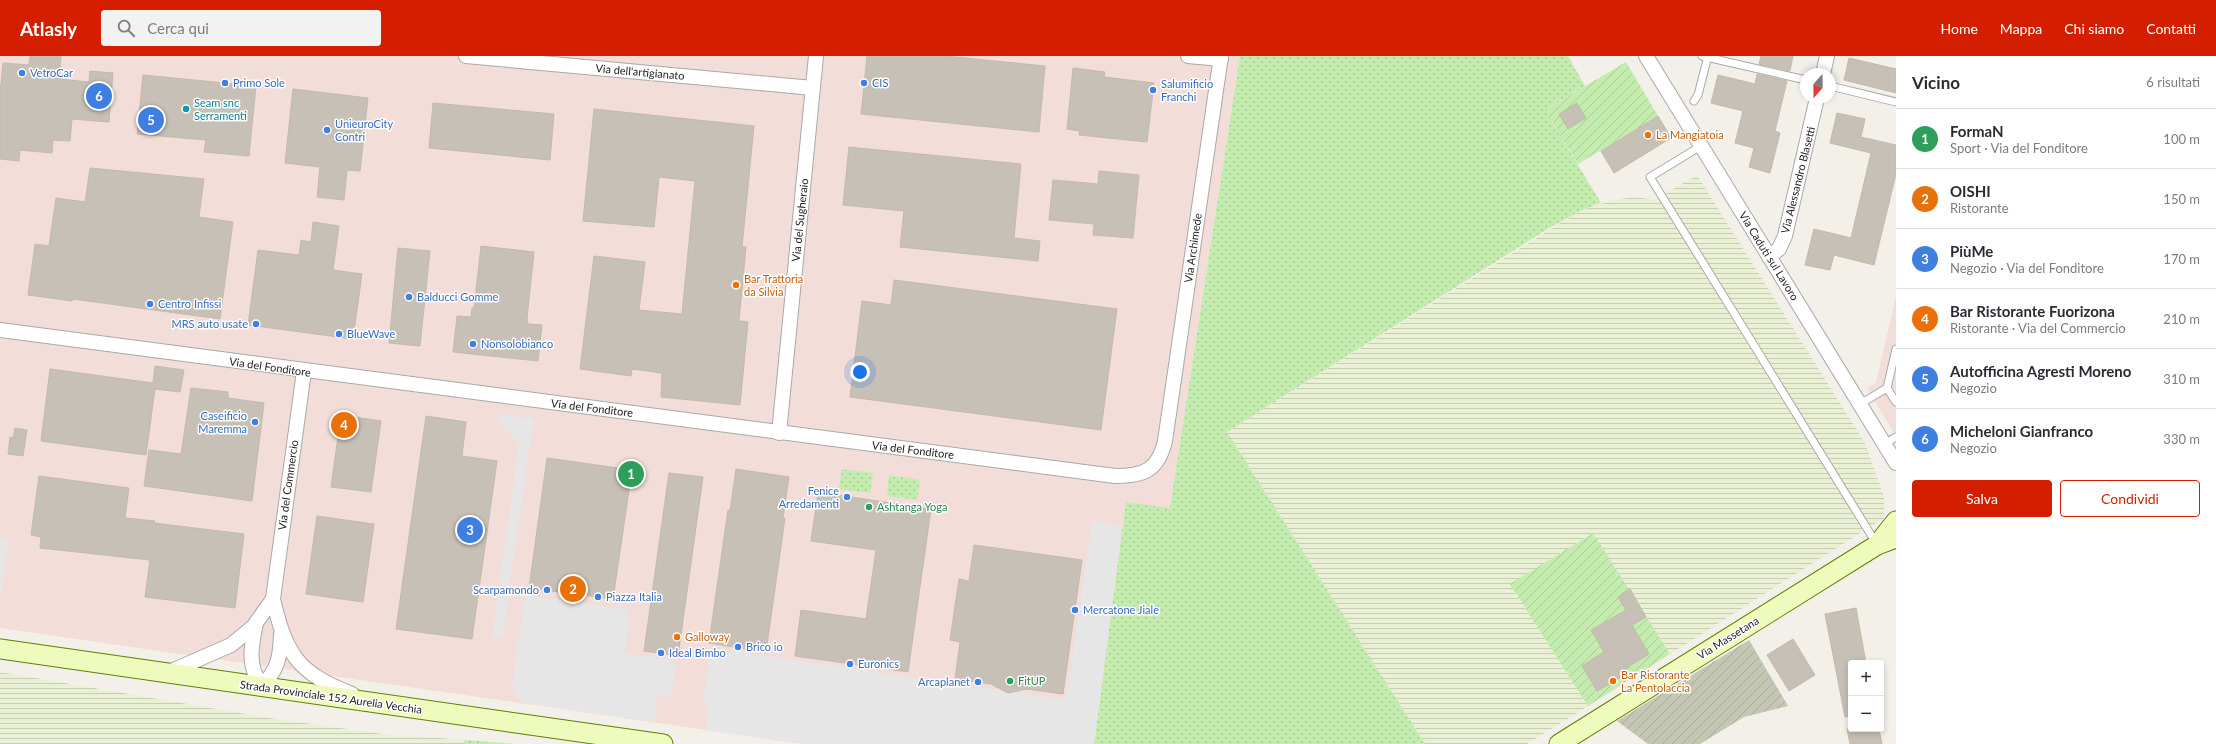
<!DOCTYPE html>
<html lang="it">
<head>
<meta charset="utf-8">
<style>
	:root { --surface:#fff; --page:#f2f2f3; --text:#2b2b33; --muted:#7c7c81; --line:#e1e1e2; --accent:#d31e00 }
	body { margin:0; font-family:Lato,sans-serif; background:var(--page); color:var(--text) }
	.controls { position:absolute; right:12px; bottom:12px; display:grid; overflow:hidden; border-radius:4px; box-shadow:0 2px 6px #0003 }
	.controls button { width:36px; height:36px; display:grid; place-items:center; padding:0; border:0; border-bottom:1px solid var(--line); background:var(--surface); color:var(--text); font:20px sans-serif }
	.compass { position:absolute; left:1800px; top:12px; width:36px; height:36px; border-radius:50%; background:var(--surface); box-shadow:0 2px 6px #0003; rotate:200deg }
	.you { position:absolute; left:860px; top:316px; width:14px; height:14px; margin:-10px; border:3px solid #fff; border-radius:50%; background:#1a73e8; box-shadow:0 0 0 6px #1a73e833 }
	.badge { display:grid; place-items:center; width:26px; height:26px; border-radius:50%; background:var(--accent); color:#fff; font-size:13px; font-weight:700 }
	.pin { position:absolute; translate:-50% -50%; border:2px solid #fff; box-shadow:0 1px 4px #0006 }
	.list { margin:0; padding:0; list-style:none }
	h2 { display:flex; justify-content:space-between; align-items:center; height:52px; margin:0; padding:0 16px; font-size:17px }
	h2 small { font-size:13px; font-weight:400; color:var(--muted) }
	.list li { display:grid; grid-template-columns:26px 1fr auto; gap:12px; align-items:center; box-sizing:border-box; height:60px; padding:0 16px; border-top:1px solid var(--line) }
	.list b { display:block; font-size:15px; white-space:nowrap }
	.list p { margin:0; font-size:13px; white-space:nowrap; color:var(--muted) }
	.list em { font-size:13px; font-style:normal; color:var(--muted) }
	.actions { display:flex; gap:8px; padding:12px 16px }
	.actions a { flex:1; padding:9px 0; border:1px solid var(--accent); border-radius:4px; text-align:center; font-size:14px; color:var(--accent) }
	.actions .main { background:var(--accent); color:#fff }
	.icon { flex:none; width:22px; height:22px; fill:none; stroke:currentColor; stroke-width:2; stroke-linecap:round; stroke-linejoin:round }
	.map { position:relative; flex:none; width:1896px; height:688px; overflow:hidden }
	header { display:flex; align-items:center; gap:24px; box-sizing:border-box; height:56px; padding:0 20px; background:var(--accent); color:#fff }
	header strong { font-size:19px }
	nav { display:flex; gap:22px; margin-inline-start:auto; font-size:14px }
	.search { width:280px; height:36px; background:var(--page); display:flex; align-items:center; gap:10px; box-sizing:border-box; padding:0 14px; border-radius:4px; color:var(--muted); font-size:15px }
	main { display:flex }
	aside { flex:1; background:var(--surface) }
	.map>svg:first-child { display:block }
	.commercial { fill:#f2ddd8 }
	.construction { fill:url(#construction-furrows) }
	.farmland { fill:url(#farmland-rules) }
	.grass { fill:url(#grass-dots) }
	.garden { fill:url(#garden-furrows) }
	.parking { fill:#e6e6e6 }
	.building { fill:#c7c0b7; stroke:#c4b9aa }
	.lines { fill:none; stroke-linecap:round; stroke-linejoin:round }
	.lane-casing { stroke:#a9a9a9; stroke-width:9 }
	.street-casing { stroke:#a9a9a9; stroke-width:16 }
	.secondary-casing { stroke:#607f02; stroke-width:21 }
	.lane { stroke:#fff; stroke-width:7 }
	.street { stroke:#fff; stroke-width:14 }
	.secondary { stroke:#effbbd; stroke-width:19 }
	.shop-dot { fill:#3f7fe0; stroke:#fff; stroke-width:1.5 }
	.culture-dot { fill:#0f9aa8; stroke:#fff; stroke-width:1.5 }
	.food-dot { fill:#e8710a; stroke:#fff; stroke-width:1.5 }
	.leisure-dot { fill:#2e9e5b; stroke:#fff; stroke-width:1.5 }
	.labels { text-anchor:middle; stroke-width:3; stroke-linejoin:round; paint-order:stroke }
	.street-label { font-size:11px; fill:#222; stroke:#fff }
	.shop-label { font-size:11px; fill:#366cbe; stroke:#fff; text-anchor:start }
	.culture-label { font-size:11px; fill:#0d838f; stroke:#fff; text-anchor:start }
	.food-label { font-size:11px; fill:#c56008; stroke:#fff; text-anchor:start }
	.leisure-label { font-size:11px; fill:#27864d; stroke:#fff; text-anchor:start }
</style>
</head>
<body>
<header>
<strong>Atlasly</strong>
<div class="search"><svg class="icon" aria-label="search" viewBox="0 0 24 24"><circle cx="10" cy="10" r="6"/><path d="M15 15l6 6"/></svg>Cerca qui</div>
<nav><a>Home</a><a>Mappa</a><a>Chi siamo</a><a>Contatti</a></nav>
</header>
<main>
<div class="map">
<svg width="1896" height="688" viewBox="0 0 1896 688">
	<defs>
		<pattern id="construction-furrows" width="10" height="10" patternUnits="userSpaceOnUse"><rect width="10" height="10" fill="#c4c7b3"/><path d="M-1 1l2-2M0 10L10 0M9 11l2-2" fill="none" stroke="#a8ab9a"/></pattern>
		<pattern id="farmland-rules" width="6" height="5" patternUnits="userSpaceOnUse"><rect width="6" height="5" fill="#eaf0d4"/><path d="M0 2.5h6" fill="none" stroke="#c8ceb6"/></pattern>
		<pattern id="grass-dots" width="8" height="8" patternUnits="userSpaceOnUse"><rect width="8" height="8" fill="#c4ecae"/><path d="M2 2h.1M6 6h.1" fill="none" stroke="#a8ca95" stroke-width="1.8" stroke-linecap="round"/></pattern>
		<pattern id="garden-furrows" width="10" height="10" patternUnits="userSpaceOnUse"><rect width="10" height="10" fill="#c4ecae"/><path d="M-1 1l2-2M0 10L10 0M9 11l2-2" fill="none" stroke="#a8ca95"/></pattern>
	</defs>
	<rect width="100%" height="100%" fill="#f2f0e8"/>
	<g class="commercial">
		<path d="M0 0H1240L1170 453 1126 447 1094 688H804L0 572Z"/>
		<path d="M1896 240V380L1867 332 1876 327Z"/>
	</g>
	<path class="construction" d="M1749 584 1788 650 1744 661 1700 688H1648L1617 665Z"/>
	<g class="farmland">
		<path d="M1697 119 1865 387 1884 441V462L1670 598 1592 477 1511 529 1588 650 1527 688H1425L1227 376 1580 155 1613 144 1635 141 1655 144Z"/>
		<path d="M0 616 269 662 390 679 483 685V688H0Z"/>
	</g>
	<g class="grass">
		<path d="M1240 0H1568L1585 30 1545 54 1601 147 1580 155 1546 174 1227 376 1425 688H1094L1126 446 1170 452Z"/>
		<path d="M842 413 873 417 870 437 839 433Z"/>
		<path d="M889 419 920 424 917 444 887 440Z"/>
		<path d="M463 684 517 688H465Z"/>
	</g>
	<g class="garden">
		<path d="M1626 6 1658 60 1578 108 1545 54Z"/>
		<path d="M1593 477 1670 598 1588 650 1510 528Z"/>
	</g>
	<g class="parking">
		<path d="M499 358 534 363 502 582 492 581 519 388 498 366Z"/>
		<path d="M1092 465 1122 470 1094 688H804L706 674 709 650 703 649 711 592 1066 644Z"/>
		<path d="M0 482 9 483 0 547Z"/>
		<path d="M525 539 630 554 625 597 676 605 671 641 658 639 654 666 522 647 512 633Z"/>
	</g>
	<g class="building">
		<path d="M30 0H61L59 23 89 26 90 15 113 17 109 66 72 63 70 85 53 84 52 97 20 94 19 105 0 103V37L3 7 29 9Z"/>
		<path d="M867 0H945L1045 10 1039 76 861 58Z"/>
		<path d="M1761 0H1793L1790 15 1759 8Z"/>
		<path d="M1849 2 1896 13V37L1844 24Z"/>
		<path d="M1073 12 1105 16 1104 21 1154 27 1147 86 1079 79 1080 75 1067 73Z"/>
		<path d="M1757 18 1787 25 1775 75 1780 77 1770 117 1749 111 1754 92 1735 87 1743 55 1711 47 1718 19 1755 28Z"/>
		<path d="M143 19 256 30 249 100 204 96 206 84 137 78Z"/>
		<path d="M293 33 368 42 360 115 347 114 344 144 317 141 320 111 285 107Z"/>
		<path d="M433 47 554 58 550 104 429 92Z"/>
		<path d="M1577 47 1586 62 1568 73 1559 58Z"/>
		<path d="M594 53 754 70 742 191H746L739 265 748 266 740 349 661 341 662 317 632 313 631 320 580 313 594 200 645 206 639 254 682 258 695 125 659 121 654 171 583 165Z"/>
		<path d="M1837 57 1865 63 1861 81 1896 89V118L1874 209 1834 199 1830 214 1805 209 1814 173 1851 182 1871 97 1830 87Z"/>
		<path d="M1658 60 1671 82 1614 117 1601 95Z"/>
		<path d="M849 91 1021 108 1014 182 1040 185 1038 205 900 191 904 155 843 149Z"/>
		<path d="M90 112 204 123 199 161 233 166 220 263 73 243 72 245 28 239 35 188 49 190 56 142 85 146Z"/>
		<path d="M1099 115 1139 119 1133 182 1093 179 1094 168 1049 164 1053 124 1098 128Z"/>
		<path d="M313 166 339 170 333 214 362 218 353 283 248 269 258 194 299 199 301 184 311 186Z"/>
		<path d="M481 190 534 196 527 262 528 268 542 269 538 305 453 296 457 260 471 261 472 252H474Z"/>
		<path d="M398 192 430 195 420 290 389 287Z"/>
		<path d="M894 224 1117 253 1101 374 850 341 862 245 891 249Z"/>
		<path d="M155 310 184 314 180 336 155 333 146 399 41 385 50 313 153 327Z"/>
		<path d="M191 332 228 336V342L264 347 252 445 144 430 149 394 181 398Z"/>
		<path d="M341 359 381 365 371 436 331 431Z"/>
		<path d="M426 360 466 366 462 400 497 405 472 583 396 573Z"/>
		<path d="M15 372 27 374 23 400 8 398 10 381 13 382Z"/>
		<path d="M547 402 632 414 613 543 529 532Z"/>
		<path d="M736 413 789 421 783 462H785L766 596 709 587 728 454 730 455Z"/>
		<path d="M669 417 703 421 678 600 644 595Z"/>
		<path d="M39 420 129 432 125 462 155 465 154 467 244 478 235 552 145 541 150 504 40 492 41 481 31 479Z"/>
		<path d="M818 436 931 453 908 616 795 600 801 554 866 563 876 494 811 485Z"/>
		<path d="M317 460 374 468 363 546 306 538Z"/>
		<path d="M974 489 1082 504 1063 638 1027 633 1008 637 991 628 955 623 960 586 950 584 959 523 969 525Z"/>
		<path d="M1630 533 1646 561 1632 569 1649 598 1618 617 1621 621 1597 635 1582 610 1604 596 1591 574 1626 554 1618 541Z"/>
		<path d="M1856 552 1866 607H1851V660L1845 661 1825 558Z"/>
		<path d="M1793 583 1815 619 1789 635 1767 599Z"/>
		<path d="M1847 673H1879L1882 688H1850Z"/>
	</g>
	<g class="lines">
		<defs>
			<g id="lane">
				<path d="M1702 0 1806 24"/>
				<path d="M1830 30 1896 46"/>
				<path d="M1694 45 1698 39 1708 0"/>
				<path d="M1701 90 1650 121 1876 487"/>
				<path d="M1896 293 1887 332 1896 346"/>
				<path d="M1860 348 1887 332"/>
				<path d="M1884 388 1896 381"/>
			</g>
			<g id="street">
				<path d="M466 0 813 32"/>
				<path d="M1188 0 1221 3"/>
				<path d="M1646 0 1896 407"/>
				<path d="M1823 18 1827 0"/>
				<path d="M1769 201 1779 193 1785 180 1817 42"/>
				<path d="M0 274 1115 420C1143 420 1158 415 1165 385L1221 0"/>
				<path d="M304 315 273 543C286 598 297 617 352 638"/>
				<path d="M779 377 816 0"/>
				<path d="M256 567C251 590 247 611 262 630 278 613 280 602 281 579"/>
				<path d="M167 617 231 589 253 571 273 543"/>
			</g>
			<g id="secondary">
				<path d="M1877 489 1896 465"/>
				<path d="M0 593 663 688"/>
				<path d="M1559 688 1877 489 1896 482"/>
			</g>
		</defs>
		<use href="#lane" class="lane-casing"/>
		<use href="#street" class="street-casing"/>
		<use href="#secondary" class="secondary-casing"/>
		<use href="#lane" class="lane"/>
		<use href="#street" class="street"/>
		<use href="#secondary" class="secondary"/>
	</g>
	<g class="shop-dot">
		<circle cx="22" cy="17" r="4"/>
		<circle cx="225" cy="27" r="4"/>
		<circle cx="864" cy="27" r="4"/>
		<circle cx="1153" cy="34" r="4"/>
		<circle cx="327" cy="74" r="4"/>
		<circle cx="409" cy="241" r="4"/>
		<circle cx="150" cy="248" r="4"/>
		<circle cx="256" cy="268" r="4"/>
		<circle cx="339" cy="278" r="4"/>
		<circle cx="473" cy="288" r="4"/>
		<circle cx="255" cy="366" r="4"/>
		<circle cx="847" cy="441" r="4"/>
		<circle cx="547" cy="534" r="4"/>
		<circle cx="598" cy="541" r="4"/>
		<circle cx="1075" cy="554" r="4"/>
		<circle cx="738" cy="591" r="4"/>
		<circle cx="661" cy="597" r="4"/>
		<circle cx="850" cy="608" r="4"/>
		<circle cx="978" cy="626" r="4"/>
	</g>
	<circle class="culture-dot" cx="186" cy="53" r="4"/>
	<g class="food-dot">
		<circle cx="1648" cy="79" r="4"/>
		<circle cx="736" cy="229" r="4"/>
		<circle cx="677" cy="581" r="4"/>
		<circle cx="1613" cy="625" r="4"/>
	</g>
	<g class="leisure-dot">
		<circle cx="869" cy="451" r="4"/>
		<circle cx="1010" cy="625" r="4"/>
	</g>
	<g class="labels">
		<g class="street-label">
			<text transform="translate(640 16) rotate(5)" y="4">Via dell'artigianato</text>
			<text transform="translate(1798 124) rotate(-76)" y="4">Via Alessandro Blasetti</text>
			<text transform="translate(800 164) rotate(-84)" y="4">Via del Sugheraio</text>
			<text transform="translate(1193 192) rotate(-82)" y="4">Via Archimede</text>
			<text transform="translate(1769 200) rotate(58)" y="4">Via Caduti sul Lavoro</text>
			<text transform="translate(270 311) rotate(8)" y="4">Via del Fonditore</text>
			<text transform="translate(592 352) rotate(7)" y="4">Via del Fonditore</text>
			<text transform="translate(913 394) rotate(7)" y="4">Via del Fonditore</text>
			<text transform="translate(288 429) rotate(-82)" y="4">Via del Commercio</text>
			<text transform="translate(1728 582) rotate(-32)" y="4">Via Massetana</text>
			<text transform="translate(331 641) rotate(8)" y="4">Strada Provinciale 152 Aurelia Vecchia</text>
		</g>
		<g class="shop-label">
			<text x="30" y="21">VetroCar</text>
			<text x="233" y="31">Primo Sole</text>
			<text x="872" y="31">CIS</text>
			<text x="1161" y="32">Salumificio<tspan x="1161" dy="13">Franchi</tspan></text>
			<text x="335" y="72">UnieuroCity<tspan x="335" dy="13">Contri</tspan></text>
			<text x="417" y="245">Balducci Gomme</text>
			<text x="158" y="252">Centro Infissi</text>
			<text x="248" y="272" text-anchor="end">MRS auto usate</text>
			<text x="347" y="282">BlueWave</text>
			<text x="481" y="292">Nonsolobianco</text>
			<text x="247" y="364" text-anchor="end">Caseificio<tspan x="247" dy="13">Maremma</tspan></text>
			<text x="839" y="439" text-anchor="end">Fenice<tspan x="839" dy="13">Arredamenti</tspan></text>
			<text x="539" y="538" text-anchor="end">Scarpamondo</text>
			<text x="606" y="545">Piazza Italia</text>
			<text x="1083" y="558">Mercatone Jiale</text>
			<text x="746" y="595">Brico io</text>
			<text x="669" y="601">Ideal Bimbo</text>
			<text x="858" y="612">Euronics</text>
			<text x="970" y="630" text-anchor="end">Arcaplanet</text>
		</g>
		<g class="culture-label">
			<text x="194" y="51">Seam snc<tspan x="194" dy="13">Serramenti</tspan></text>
		</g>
		<g class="food-label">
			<text x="1656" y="83">La Mangiatoia</text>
			<text x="744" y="227">Bar Trattoria<tspan x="744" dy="13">da Silvia</tspan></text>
			<text x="685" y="585">Galloway</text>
			<text x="1621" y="623">Bar Ristorante<tspan x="1621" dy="13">La Pentolaccia</tspan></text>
		</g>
		<g class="leisure-label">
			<text x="877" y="455">Ashtanga Yoga</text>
			<text x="1018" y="629">FitUP</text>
		</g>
	</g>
</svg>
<div class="controls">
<button>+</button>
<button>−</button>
</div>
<svg class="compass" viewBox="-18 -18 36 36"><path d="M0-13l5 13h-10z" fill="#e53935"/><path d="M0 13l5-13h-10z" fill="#7c7c81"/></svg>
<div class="you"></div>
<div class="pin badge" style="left:631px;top:418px;background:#2e9e5b">1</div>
<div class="pin badge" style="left:573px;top:533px;background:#e8710a">2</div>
<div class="pin badge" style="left:470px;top:474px;background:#3f7fe0">3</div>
<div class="pin badge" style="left:344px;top:369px;background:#e8710a">4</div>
<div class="pin badge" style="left:151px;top:64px;background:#3f7fe0">5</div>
<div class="pin badge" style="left:99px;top:40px;background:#3f7fe0">6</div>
</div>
<aside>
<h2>Vicino<small>6 risultati</small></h2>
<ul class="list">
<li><span class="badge" style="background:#2e9e5b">1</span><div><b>FormaN</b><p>Sport · Via del Fonditore</p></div><em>100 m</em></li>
<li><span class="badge" style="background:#e8710a">2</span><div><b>OISHI</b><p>Ristorante</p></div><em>150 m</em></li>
<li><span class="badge" style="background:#3f7fe0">3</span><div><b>PiùMe</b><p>Negozio · Via del Fonditore</p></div><em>170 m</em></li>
<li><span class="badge" style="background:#e8710a">4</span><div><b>Bar Ristorante Fuorizona</b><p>Ristorante · Via del Commercio</p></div><em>210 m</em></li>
<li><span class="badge" style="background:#3f7fe0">5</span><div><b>Autofficina Agresti Moreno</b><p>Negozio</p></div><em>310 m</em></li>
<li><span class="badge" style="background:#3f7fe0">6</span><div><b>Micheloni Gianfranco</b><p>Negozio</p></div><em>330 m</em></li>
</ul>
<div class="actions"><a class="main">Salva</a><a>Condividi</a></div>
</aside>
</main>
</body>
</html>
